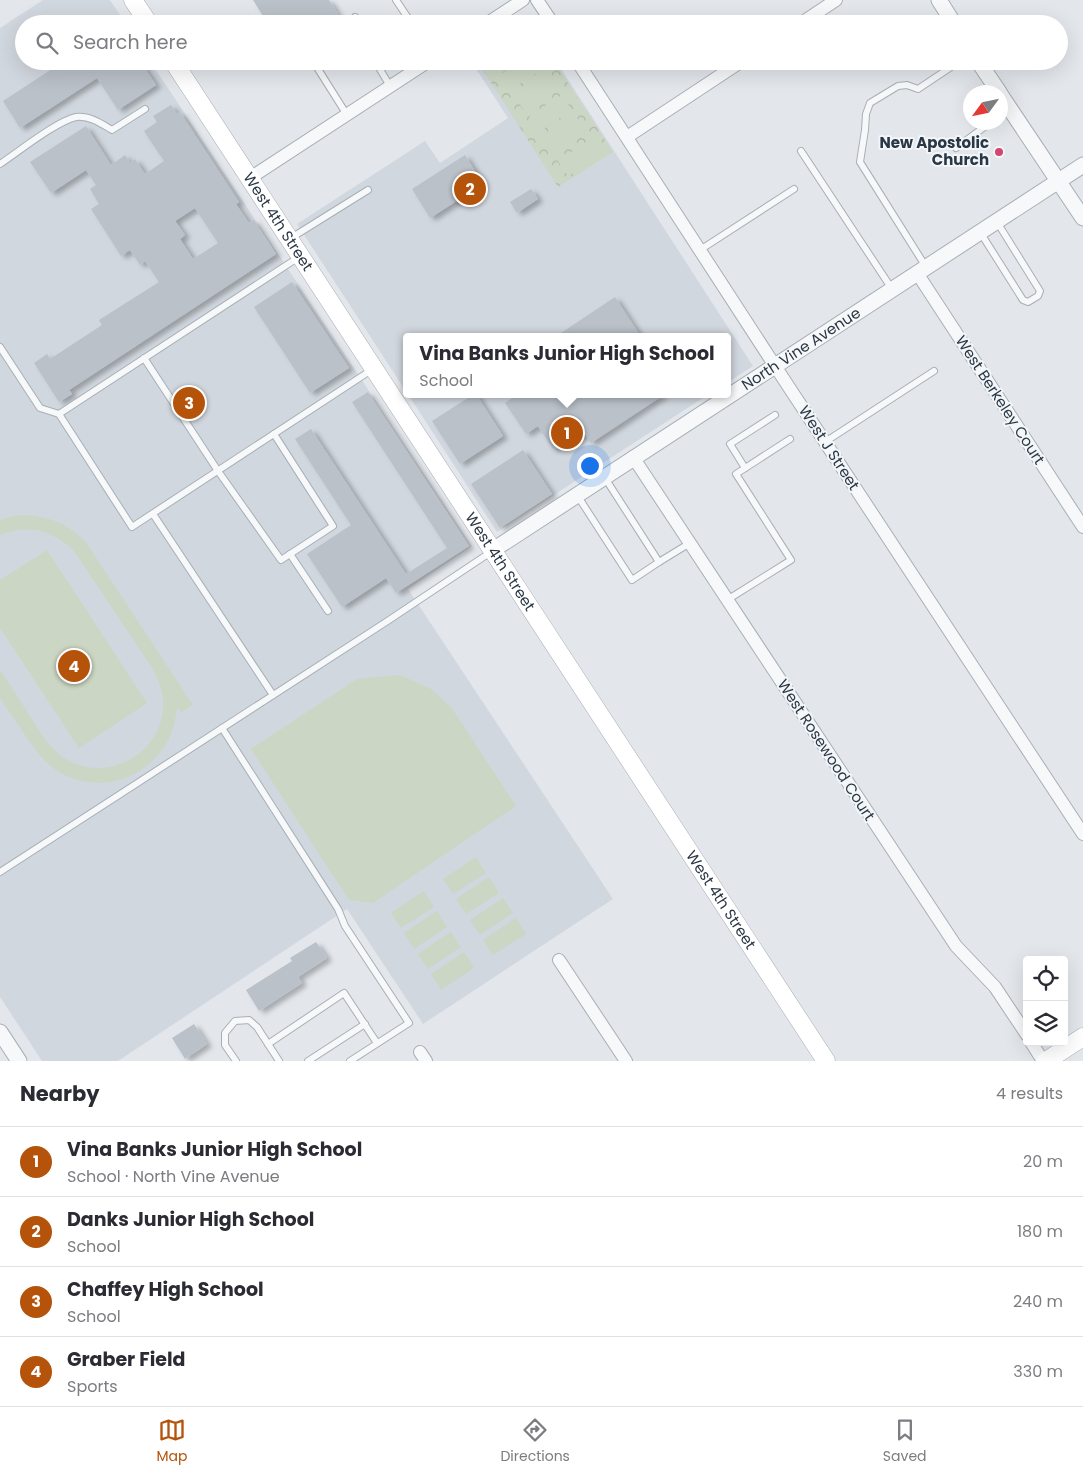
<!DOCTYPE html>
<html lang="en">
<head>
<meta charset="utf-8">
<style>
	:root { --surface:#fff; --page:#f7f7f7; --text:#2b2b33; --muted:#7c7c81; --line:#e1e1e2; --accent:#b45309 }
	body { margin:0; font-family:Poppins,sans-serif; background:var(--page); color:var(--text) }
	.controls { position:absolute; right:15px; bottom:15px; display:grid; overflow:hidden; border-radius:5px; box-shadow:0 5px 20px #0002 }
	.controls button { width:45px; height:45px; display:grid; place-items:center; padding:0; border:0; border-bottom:1px solid var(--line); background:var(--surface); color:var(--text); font:25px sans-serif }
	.compass { position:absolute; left:963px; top:85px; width:45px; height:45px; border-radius:50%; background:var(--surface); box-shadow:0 5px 20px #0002; rotate:237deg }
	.you { position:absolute; left:589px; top:465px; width:18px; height:18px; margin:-12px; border:4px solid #fff; border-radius:50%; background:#1a73e8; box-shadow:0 0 0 8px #1a73e833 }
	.badge { display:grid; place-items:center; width:32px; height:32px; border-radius:50%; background:var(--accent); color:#fff; font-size:16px; font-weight:700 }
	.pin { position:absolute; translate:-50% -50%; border:2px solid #fff; box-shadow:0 1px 5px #0006 }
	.popup { position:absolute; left:403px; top:333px; width:328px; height:65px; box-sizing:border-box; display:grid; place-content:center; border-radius:5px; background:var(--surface); filter:drop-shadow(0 1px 4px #0005); font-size:16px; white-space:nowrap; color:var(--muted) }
	.popup b { font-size:19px; color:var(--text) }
	.popup::after { content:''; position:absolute; left:50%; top:100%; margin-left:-10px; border:10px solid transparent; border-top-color:var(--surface) }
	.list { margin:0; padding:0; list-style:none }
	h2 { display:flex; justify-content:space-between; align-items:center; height:65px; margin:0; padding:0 20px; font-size:21px }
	h2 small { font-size:16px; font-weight:400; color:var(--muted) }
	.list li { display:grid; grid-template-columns:32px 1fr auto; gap:15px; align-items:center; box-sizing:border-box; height:70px; padding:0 20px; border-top:1px solid var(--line) }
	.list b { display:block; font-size:19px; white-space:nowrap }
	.list p { margin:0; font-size:16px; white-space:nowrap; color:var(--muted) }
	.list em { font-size:16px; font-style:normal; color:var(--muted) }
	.icon { flex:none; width:28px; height:28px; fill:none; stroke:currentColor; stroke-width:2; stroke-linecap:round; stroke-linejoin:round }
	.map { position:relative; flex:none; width:1083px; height:1061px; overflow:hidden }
	.search { position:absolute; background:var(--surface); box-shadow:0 5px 20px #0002; left:15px; right:15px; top:15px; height:55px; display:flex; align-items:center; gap:12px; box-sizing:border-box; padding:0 18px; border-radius:28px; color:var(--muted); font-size:19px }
	.sheet { height:345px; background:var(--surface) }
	nav { display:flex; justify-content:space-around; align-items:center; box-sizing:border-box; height:70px; border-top:1px solid var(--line); background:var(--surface); font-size:14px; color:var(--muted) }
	nav a { display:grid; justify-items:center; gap:2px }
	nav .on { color:var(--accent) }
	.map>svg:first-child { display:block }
	.built { fill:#d1d7de }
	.forest { fill:url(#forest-crowns) }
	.garden { fill:#cbd6c4 }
	.building { fill:#bac1c9; fill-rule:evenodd; filter:url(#shadow) }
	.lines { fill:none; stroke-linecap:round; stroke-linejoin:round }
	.service-casing { stroke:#a8afb6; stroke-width:8 }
	.minor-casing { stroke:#a8afb6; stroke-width:14 }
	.tertiary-casing { stroke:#a8afb6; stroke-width:17 }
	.secondary-casing { stroke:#a8afb6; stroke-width:19 }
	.service { stroke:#f6f8f9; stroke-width:6 }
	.minor { stroke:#f6f8f9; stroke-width:12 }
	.tertiary { stroke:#f6f8f9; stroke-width:15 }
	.secondary { stroke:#fff; stroke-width:18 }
	.poi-dot { fill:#d3466e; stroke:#f3f6f9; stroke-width:2 }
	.labels { text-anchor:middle; stroke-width:4; stroke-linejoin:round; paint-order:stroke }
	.poi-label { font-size:15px; font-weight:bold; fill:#2a3744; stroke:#f3f6f9; text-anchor:end }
	.street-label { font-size:15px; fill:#2a3744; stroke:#f3f6f9 }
</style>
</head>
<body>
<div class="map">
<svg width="1083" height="1061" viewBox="0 0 1083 1061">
	<defs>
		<pattern id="forest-crowns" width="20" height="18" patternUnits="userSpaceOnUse" patternTransform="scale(1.25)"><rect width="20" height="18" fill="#cbd6c4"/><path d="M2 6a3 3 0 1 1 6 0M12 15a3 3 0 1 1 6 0" fill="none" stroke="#aeb8aa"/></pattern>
		<filter id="shadow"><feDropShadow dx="5" dy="3" stdDeviation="2.5" flood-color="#0004"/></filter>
	</defs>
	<rect width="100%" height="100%" fill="#e3e7ec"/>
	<g class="built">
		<path d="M43 0H110L126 24H24V61H150L472 546 408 589 613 899 423 1024 347 909 118 1061H42L0 997V28Z"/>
		<path d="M471 61H556L753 366 727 383V337H407V393L297 224 425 141 440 163 508 118Z"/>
		<path d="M408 394H709L497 532Z"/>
	</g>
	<path class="forest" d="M477 61H554L613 152 558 187Z"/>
	<g class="garden">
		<path d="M521 61H540L545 68 511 89 501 74Z"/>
		<path d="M548 74 558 89 524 111 514 95Z"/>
		<path d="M562 95 572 110 539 132 529 116Z"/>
		<path d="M576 116 586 132 552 154 542 138Z"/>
		<path d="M591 139 601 155 568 176 558 161Z"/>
		<path d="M18 515C45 515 66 522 85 541L193 705 181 712 177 708C175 721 173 733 166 744 144 781 96 794 59 772 42 762 32 745 21 729 16 720 4 706 0 697 0 690 0 678 0 670 10 685 20 700 29 715 40 731 49 749 66 759 110 786 168 749 163 698 162 687 157 678 153 669L74 551C52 530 29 524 0 535V520Z"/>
		<path d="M47 550 147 703 79 748 0 628V580Z"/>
		<path d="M400 675 431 689 451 707 516 806 373 903 349 900 251 749 357 679Z"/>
		<path d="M476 857 486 873 453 894 443 879Z"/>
		<path d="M489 877 499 893 466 914 456 899Z"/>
		<path d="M424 891 434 907 401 928 391 913Z"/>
		<path d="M503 898 513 913 480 935 470 920Z"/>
		<path d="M437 911 447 927 414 949 404 933Z"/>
		<path d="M516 918 526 934 493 955 483 940Z"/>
		<path d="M451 932 461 947 428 969 418 954Z"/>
		<path d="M464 952 474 968 441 990 431 974Z"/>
	</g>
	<g class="building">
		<path d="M253 0H329L338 14 323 24H251L263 16Z"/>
		<path d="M64 61H140L156 85 118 110 97 78 20 128 3 101Z"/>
		<path d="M171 105 177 114 180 112 239 202 236 204 249 223 254 220 276 254 69 390 72 394 59 402 34 363 47 354 50 359 102 325 99 320 159 282 145 261 140 265 130 250 121 256 91 209 99 204 90 189 96 185 86 170 51 193 30 162 86 126 111 165 125 155 130 163 135 159 145 174 164 161 144 131 157 122 153 116ZM195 208 218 243 193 259 180 239 185 235 175 221Z"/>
		<path d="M465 155 483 184 430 218 412 189Z"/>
		<path d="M531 189 538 199 517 213 510 202Z"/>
		<path d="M292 282 349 368 310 393 254 307Z"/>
		<path d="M615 297 641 337H555Z"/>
		<path d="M368 392 469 546 396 593 386 578 342 607 307 554 351 525 295 439 311 429 406 574 447 548 352 402Z"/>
		<path d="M474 394H476L503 436 460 464 432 421Z"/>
		<path d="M518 394H665L591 443 585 434 574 441 571 437 553 449 538 426 526 434 505 403Z"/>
		<path d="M523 450 552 494 500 528 471 484Z"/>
		<path d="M316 942 327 958 298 977 302 983 259 1011 246 990 292 961 290 958Z"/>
		<path d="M194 1024 207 1044 185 1059 172 1038Z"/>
	</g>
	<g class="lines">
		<defs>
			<g id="service">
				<path d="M396 0 412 24"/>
				<path d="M241 24 248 19"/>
				<path d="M354 24 355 17"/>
				<path d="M313 61 347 115"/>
				<path d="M375 61 390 86"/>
				<path d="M956 148 991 122"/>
				<path d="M801 151 892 289"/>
				<path d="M0 164C18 152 57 121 76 117 89 115 102 124 112 130L145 109"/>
				<path d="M980 232 1023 300 1028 302 1038 296 1040 291 997 222"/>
				<path d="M291 238 368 190"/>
				<path d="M700 250 794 189"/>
				<path d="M299 257 59 414 132 527 373 369"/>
				<path d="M926 267 860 162 865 130 866 114 870 103 898 86 907 85 918 89 960 61"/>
				<path d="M0 347 40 408 59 414"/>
				<path d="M144 358 218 471 281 560 333 526 274 434"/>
				<path d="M825 442 934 371"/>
				<path d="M745 468 730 444 775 415"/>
				<path d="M577 495 632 580 659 562 605 478"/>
				<path d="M153 514 273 695"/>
				<path d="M290 554 328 611"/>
				<path d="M659 562 690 543"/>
				<path d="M727 600 791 560 736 474 790 439"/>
				<path d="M222 728 338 909 345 926 409 1023 350 1061"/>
				<path d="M0 872 386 622 491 552"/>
				<path d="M268 1044 344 993 377 1043"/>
				<path d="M236 1061 225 1045V1033L235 1021 249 1020 257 1027 279 1061"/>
				<path d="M308 1061 365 1024"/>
			</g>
			<g id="minor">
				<path d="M537 0 553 24"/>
				<path d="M486 24 523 0"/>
				<path d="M800 24 836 0"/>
				<path d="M577 61 775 366 1083 834"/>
				<path d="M627 137 742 61"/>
				<path d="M250 178 429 61"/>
				<path d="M917 273 1083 527"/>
				<path d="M633 457 956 946 995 987 1027 1035"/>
				<path d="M559 960 626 1061"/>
				<path d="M1031 1042 1043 1061"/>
				<path d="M420 1052 426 1061"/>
			</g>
			<g id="tertiary">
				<path d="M939 0 954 24"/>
				<path d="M978 61 999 92"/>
				<path d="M1000 94 1083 218"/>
				<path id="s1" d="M493 550 1083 165"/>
				<path d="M0 1032 19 1061"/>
			</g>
			<g id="secondary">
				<path d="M133 0 149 24"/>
				<path id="s2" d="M173 61 826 1061"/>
				<path d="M1046 1061 1083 1037"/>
			</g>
		</defs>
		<use href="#service" class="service-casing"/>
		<use href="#minor" class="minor-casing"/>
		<use href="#tertiary" class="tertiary-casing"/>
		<use href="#secondary" class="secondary-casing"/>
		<use href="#service" class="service"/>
		<use href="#minor" class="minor"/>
		<use href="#tertiary" class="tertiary"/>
		<use href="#secondary" class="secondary"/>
	</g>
	<circle class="poi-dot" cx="999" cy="152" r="5"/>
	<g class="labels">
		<g class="poi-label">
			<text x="989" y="148">New Apostolic<tspan x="989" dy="17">Church</tspan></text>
		</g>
		<g class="street-label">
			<text dy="5" stroke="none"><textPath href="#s2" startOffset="192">West 4th Street</textPath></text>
			<text dy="5" stroke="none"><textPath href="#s1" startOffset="368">North Vine Avenue</textPath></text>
			<text transform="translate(1000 400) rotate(57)" y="5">West Berkeley Court</text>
			<text transform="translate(829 448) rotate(57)" y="5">West J Street</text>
			<text dy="5" stroke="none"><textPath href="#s2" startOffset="598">West 4th Street</textPath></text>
			<text transform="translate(826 750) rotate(57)" y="5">West Rosewood Court</text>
			<text dy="5" stroke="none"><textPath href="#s2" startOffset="1002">West 4th Street</textPath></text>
		</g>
	</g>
</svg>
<div class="controls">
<button><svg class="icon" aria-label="locate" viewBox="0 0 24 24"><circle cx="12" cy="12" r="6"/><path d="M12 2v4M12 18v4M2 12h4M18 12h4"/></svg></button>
<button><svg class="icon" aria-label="layers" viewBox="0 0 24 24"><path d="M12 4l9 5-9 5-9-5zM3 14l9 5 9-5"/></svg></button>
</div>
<svg class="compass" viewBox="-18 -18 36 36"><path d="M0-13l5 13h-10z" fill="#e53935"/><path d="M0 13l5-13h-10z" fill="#7c7c81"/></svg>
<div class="you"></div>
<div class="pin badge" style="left:567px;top:433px">1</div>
<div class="popup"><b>Vina Banks Junior High School</b>School</div>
<div class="pin badge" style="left:470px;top:189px">2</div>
<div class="pin badge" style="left:189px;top:403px">3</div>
<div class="pin badge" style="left:74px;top:666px">4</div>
<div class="search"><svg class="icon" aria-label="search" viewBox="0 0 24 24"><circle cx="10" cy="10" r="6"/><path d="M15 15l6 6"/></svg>Search here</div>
</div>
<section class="sheet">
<h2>Nearby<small>4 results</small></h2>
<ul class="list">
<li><span class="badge">1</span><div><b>Vina Banks Junior High School</b><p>School · North Vine Avenue</p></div><em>20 m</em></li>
<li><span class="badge">2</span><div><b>Danks Junior High School</b><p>School</p></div><em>180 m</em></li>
<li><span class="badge">3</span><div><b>Chaffey High School</b><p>School</p></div><em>240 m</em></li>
<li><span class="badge">4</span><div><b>Graber Field</b><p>Sports</p></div><em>330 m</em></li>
</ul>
</section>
<nav>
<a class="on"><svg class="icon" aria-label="map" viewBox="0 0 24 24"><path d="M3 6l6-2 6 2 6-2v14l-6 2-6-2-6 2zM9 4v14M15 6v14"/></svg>Map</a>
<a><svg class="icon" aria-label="directions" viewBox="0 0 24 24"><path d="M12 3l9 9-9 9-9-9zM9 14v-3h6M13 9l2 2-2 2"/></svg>Directions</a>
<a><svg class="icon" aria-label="saved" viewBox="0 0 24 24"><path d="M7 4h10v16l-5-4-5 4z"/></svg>Saved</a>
</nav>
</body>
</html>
